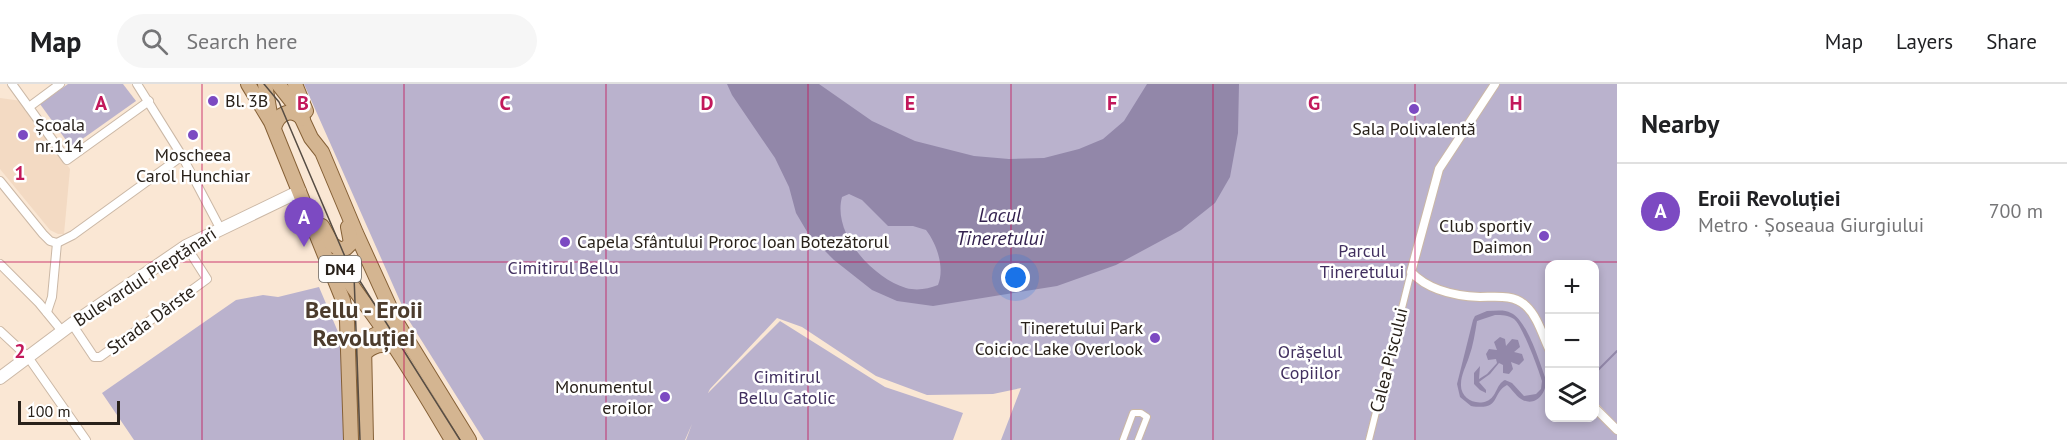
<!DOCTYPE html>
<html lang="en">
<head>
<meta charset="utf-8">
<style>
	:root { --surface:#fff; --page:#f6f6f6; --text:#202124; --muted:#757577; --line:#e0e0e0; --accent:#7c4ac2 }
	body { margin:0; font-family:"PT Sans",sans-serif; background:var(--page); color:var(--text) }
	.controls { position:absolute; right:18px; bottom:18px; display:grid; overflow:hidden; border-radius:12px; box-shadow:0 3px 9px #0003 }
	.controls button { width:54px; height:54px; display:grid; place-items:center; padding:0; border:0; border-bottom:2px solid var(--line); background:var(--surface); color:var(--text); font:30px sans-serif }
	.scale { position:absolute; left:18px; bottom:15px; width:102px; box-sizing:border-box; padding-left:6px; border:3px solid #28211a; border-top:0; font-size:16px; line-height:21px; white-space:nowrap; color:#28211a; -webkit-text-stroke:4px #fff; paint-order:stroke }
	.you { position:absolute; left:1016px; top:194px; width:21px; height:21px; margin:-15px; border:4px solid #fff; border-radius:50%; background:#1a73e8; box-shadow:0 0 0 9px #1a73e833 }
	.badge { display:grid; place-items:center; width:39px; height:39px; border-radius:50%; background:var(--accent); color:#fff; font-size:20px; font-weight:700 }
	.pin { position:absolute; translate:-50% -50px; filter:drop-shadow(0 2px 3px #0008) }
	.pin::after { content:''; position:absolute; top:32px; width:21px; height:18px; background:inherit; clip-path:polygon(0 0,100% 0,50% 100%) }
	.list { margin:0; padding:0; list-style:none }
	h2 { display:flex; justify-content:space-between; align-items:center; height:78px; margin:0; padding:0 24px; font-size:26px }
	h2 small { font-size:20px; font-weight:400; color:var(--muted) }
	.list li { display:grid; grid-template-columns:39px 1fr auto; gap:18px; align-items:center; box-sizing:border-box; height:96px; padding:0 24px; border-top:2px solid var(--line) }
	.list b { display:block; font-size:22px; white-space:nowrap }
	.list p { margin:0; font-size:20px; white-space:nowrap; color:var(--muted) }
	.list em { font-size:20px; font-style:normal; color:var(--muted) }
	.icon { flex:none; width:33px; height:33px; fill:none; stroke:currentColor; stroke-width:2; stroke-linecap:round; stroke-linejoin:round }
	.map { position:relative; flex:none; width:1617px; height:356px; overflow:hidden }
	header { display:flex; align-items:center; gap:36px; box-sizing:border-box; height:84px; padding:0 30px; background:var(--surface); border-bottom:2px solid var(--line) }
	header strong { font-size:28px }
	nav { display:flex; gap:33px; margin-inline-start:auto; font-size:21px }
	.search { width:420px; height:54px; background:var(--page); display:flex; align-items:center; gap:15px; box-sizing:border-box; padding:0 21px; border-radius:33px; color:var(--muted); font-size:22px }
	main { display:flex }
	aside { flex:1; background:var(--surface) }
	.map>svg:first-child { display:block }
	.built { fill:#f3dac3 }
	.green { fill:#bab2cd }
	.water { fill:#9287a9; fill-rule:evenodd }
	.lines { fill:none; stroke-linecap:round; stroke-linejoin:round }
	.stream { stroke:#9287a9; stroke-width:2 }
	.pedestrian-casing { stroke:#cbb8a6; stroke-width:8 }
	.minor-casing { stroke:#cbb8a6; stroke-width:10 }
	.secondary-casing { stroke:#cbb8a6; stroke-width:14 }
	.primary-casing { stroke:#866137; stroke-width:16 }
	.pedestrian { stroke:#fff; stroke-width:6 }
	.minor { stroke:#fff; stroke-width:8 }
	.secondary { stroke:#fff; stroke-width:12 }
	.primary { stroke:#d4b591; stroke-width:14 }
	.tram { stroke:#574d44; stroke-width:1.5 }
	.grid { fill:none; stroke:#c2185b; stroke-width:1.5; stroke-opacity:0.55 }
	.poi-dot { fill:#7c4ac2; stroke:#fff; stroke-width:2 }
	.labels { text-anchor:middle; stroke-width:5; stroke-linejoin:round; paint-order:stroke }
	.shield { fill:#fff; stroke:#68645f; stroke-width:1.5 }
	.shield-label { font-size:16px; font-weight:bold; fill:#28211a }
	.poi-label { font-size:18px; fill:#28211a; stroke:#fff; text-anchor:start }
	.park-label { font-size:18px; fill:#412f5f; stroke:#fff }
	.street-label { font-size:18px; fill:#28211a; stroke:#fff }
	.water-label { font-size:20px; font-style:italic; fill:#33214f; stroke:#fff }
	.district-label { font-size:24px; font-weight:bold; fill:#4c3c2d; stroke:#fff }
	.grid-label { font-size:20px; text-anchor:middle; font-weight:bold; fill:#c2185b; stroke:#fff; stroke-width:5; stroke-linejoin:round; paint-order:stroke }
</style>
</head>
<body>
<header>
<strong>Map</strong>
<div class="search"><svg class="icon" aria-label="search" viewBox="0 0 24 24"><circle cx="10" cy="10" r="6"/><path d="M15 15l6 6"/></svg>Search here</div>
<nav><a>Map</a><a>Layers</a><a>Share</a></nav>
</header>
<main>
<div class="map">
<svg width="1617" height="356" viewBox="0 0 1617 356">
	<rect width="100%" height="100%" fill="#fae7d4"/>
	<path class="built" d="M0 14 22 17 70 85 64 150H58L50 146 0 85Z"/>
	<g class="green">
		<path d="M68 0H123L136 17 71 63 40 20Z"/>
		<path d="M304 0H1617V341L1595 316 1594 180H1550V334H1594L1595 320 1617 345V356H1001L1021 304 993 310 927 311 876 292 802 243 777 234 710 305 708 309 780 237 885 303 963 329 953 356H686L692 340 685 356H484L408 235Z"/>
		<path d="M319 203 341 255 344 356H134L102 309 236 216 263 211 278 213Z"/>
	</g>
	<g class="water">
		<path d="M727 0H819L872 37 915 57 974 72 1009 75 1044 74 1079 65 1103 55 1124 37 1147 0H1239L1238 49 1230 93 1215 119 1181 146 1116 181 1057 202 933 222 897 217 872 206 834 176 809 151 796 129 789 103 775 74 732 11ZM849 110 862 116 888 142H913L926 146C937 160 945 184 938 201 928 205 917 207 906 204 873 194 832 150 842 113Z"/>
		<path d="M1487 227C1495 227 1504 225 1511 229 1527 236 1540 279 1546 296 1547 309 1535 324 1521 315 1515 311 1512 305 1507 301 1491 309 1502 327 1471 322L1460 313 1457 300 1473 236 1475 232ZM1495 231C1502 231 1508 231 1514 235 1522 241 1539 286 1542 297L1541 305 1536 310 1524 312 1512 299 1505 296C1496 300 1497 313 1487 317 1475 322 1460 314 1461 300 1461 291 1466 282 1469 273 1473 262 1475 249 1477 237Z"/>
		<path d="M1500 253 1505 255 1506 262 1512 255 1518 256 1520 263 1514 268 1522 270 1524 276 1519 281 1511 278 1513 285 1509 290 1503 289V281L1499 279 1490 290 1479 298 1486 306V309L1480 306 1474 300V289L1480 282 1479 295 1487 290 1497 279 1496 275 1488 276 1486 270 1489 265 1497 266 1494 258Z"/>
	</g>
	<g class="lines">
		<path class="stream" d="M1594 290 1617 267"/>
		<defs>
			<g id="pedestrian">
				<path d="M1123 356 1133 329H1141L1147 333 1138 356"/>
				<path d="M1369 356 1411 188"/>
			</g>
			<g id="minor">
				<path d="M12 0 67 76 149 17"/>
				<path d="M137 0 182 72 220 144"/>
				<path d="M1495 0 1439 85 1411 188C1429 207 1455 212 1480 213 1495 213 1514 210 1526 222 1538 233 1543 253 1550 267"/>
				<path d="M29 23 60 0"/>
				<path d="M0 97 43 150 50 157 57 159"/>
				<path d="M57 159 73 151 182 72"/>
				<path d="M0 180 39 219 62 247"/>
				<path d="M47 228 52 213 57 159"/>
				<path d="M72 240 94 273H100L207 195 186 162"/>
				<path d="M0 247 28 273 86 356"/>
				<path d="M1594 323 1617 346"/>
			</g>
			<path id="secondary" d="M0 294 72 240 186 162 300 107"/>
			<g id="primary">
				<path d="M248 0 271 38 343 216 347 237 351 356"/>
				<path d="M265 0 270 30"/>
				<path d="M278 0 297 24 311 54 322 68 356 149 397 239 469 356"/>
				<path d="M295 0 306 27"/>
				<path d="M274 44C278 29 291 23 303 35"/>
				<path d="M322 142 332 160 340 166 346 164 351 159 348 143"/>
				<path d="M336 176C349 201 368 222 383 245 408 281 430 319 452 356"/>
				<path d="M364 270C373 261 382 259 394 262"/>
				<path d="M366 356 364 260 367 255 390 243"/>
			</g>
		</defs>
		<use href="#pedestrian" class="pedestrian-casing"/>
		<use href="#minor" class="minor-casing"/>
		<use href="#secondary" class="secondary-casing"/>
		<use href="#primary" class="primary-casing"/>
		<use href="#pedestrian" class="pedestrian"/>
		<use href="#minor" class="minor"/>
		<use href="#secondary" class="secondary"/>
		<use href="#primary" class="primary"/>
		<g class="tram">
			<path d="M264 0 279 18 346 175 460 356"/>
			<path d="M354 191 360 356"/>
		</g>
	</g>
	<path class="grid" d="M202 0V356M404 0V356M606 0V356M808 0V356M1011 0V356M1213 0V356M1415 0V356M0 178H1617"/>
	<g class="poi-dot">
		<circle cx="213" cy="17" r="6"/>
		<circle cx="1414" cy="25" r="6"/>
		<circle cx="23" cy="51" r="6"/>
		<circle cx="193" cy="51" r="6"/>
		<circle cx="1544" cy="152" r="6"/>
		<circle cx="565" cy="158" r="6"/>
		<circle cx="1155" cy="254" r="6"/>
		<circle cx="665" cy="313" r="6"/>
	</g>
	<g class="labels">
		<rect class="shield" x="319" y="172" width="42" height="26" rx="4.5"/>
		<g class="shield-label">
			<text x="340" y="191">DN4</text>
		</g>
		<g class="poi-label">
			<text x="225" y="23">Bl. 3B</text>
			<text x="35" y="47">Școala<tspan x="35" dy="21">nr.114</tspan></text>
			<text x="1414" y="51" text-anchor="middle">Sala Polivalentă</text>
			<text x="193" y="77" text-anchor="middle">Moscheea<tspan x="193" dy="21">Carol Hunchiar</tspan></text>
			<text x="1532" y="148" text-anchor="end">Club sportiv<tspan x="1532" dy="21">Daimon</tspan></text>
			<text x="577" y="164">Capela Sfântului Proroc Ioan Botezătorul</text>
			<text x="1143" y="250" text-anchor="end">Tineretului Park<tspan x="1143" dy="21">Coicioc Lake Overlook</tspan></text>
			<text x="653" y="309" text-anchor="end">Monumentul<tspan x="653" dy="21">eroilor</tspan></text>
		</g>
		<g class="park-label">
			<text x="1362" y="173">Parcul<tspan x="1362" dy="21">Tineretului</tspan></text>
			<text x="563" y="190">Cimitirul Bellu</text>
			<text x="1310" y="274">Orășelul<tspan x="1310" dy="21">Copiilor</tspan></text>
			<text x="787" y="299">Cimitirul<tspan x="787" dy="21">Bellu Catolic</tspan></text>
		</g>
		<g class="street-label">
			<text transform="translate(145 193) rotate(-33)" y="6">Bulevardul Pieptănari</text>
			<text transform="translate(151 236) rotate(-36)" y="6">Strada Dârste</text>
			<text transform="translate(1389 276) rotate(-76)" y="6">Calea Piscului</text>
		</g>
		<g class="water-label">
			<text x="1000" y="138">Lacul<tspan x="1000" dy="23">Tineretului</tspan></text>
		</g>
		<g class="district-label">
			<text x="364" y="234">Bellu - Eroii<tspan x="364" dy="28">Revoluției</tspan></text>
		</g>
	</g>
	<g class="grid-label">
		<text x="101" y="26">A</text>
		<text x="303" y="26">B</text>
		<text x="505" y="26">C</text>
		<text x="707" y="26">D</text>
		<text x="910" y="26">E</text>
		<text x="1112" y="26">F</text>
		<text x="1314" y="26">G</text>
		<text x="1516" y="26">H</text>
		<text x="20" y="96">1</text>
		<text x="20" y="274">2</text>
	</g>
</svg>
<div class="controls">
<button>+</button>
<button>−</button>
<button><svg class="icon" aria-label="layers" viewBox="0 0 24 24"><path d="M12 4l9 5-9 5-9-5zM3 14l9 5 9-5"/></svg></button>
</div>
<div class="scale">100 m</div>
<div class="you"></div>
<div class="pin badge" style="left:304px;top:163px">A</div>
</div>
<aside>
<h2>Nearby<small></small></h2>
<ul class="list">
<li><span class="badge">A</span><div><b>Eroii Revoluției</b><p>Metro · Șoseaua Giurgiului</p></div><em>700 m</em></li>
</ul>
</aside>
</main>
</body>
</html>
